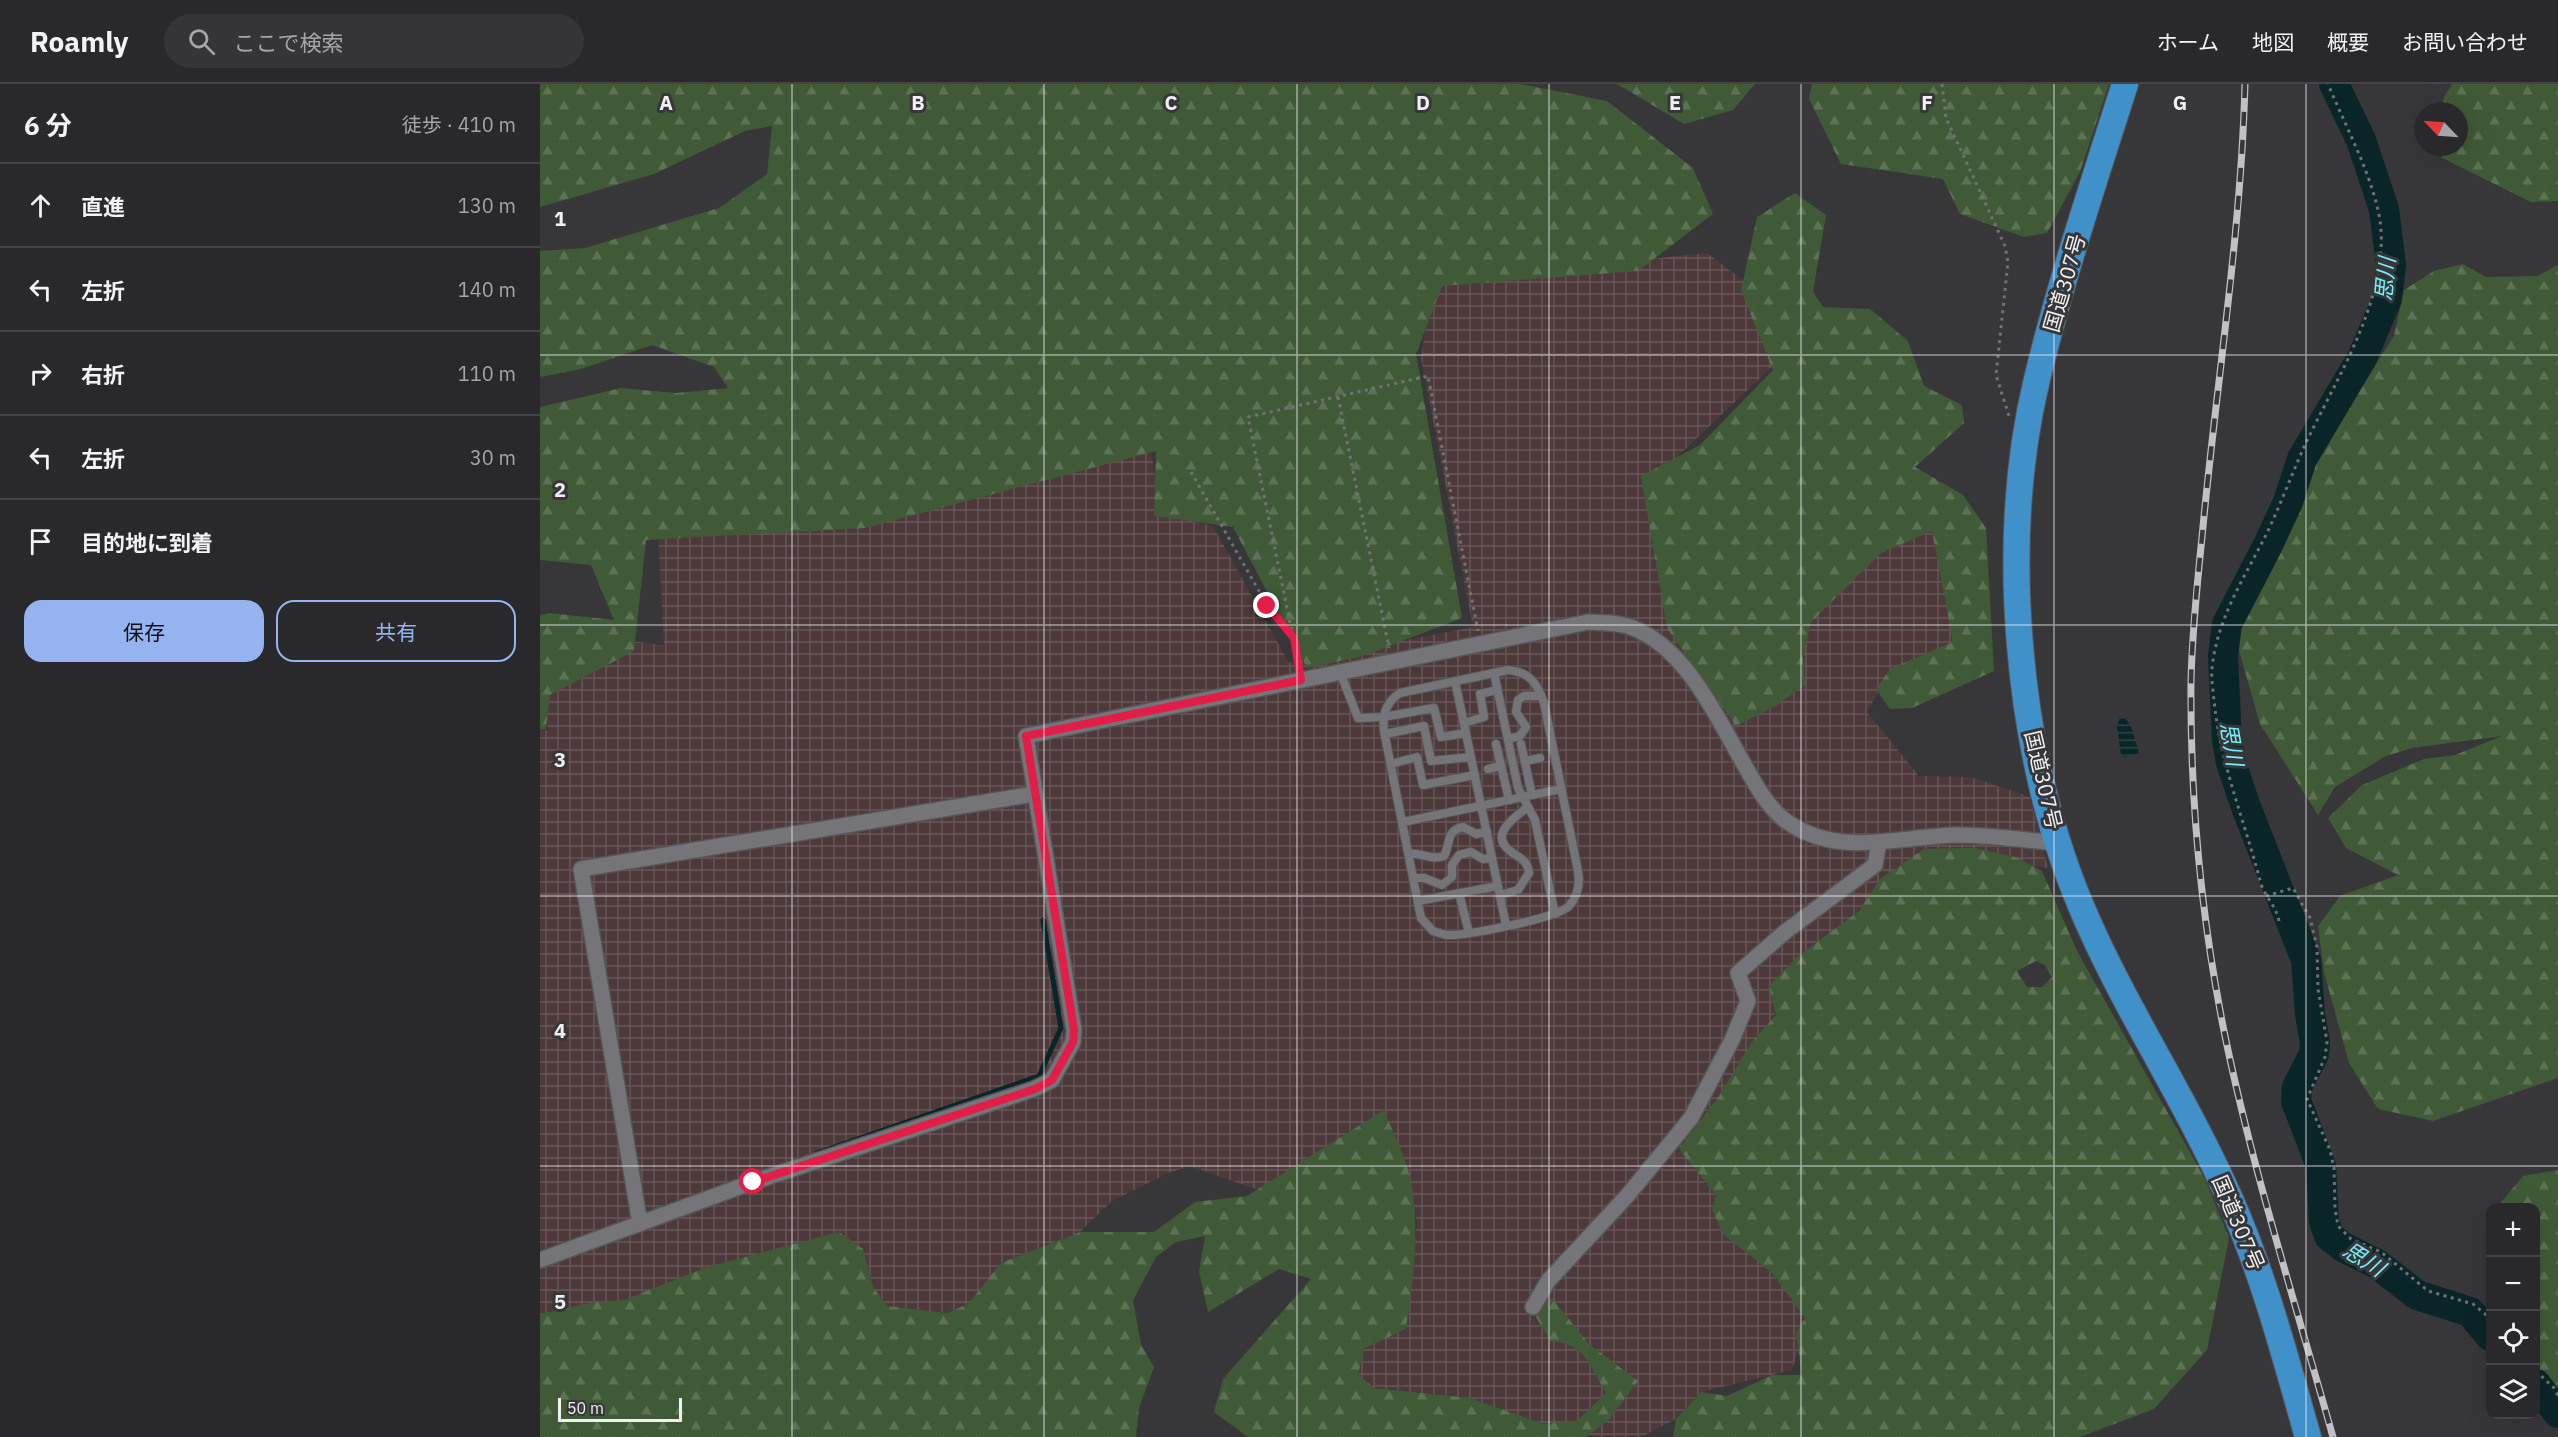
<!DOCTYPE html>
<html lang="ja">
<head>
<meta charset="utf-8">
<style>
	:root { --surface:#29282b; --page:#353437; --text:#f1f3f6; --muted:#a5a6a9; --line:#454447; --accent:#95b2f1 }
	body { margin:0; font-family:"IBM Plex Sans","Noto Sans JP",sans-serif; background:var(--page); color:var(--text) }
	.controls { position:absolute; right:18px; bottom:18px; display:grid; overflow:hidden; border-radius:12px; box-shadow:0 6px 24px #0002 }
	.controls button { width:54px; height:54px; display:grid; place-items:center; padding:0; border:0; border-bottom:2px solid var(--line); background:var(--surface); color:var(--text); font:30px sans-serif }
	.compass { position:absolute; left:1874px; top:18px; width:54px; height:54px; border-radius:50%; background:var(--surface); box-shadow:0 6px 24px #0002; rotate:295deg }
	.scale { position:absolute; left:18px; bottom:15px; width:124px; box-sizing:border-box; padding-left:6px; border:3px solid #f0f0f2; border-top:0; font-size:16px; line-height:21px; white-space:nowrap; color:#f0f0f2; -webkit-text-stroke:4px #373639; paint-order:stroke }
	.stop { position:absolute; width:18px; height:18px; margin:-14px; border:4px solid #e11d48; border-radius:50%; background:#fff }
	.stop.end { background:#e11d48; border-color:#fff; box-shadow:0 2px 6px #0008 }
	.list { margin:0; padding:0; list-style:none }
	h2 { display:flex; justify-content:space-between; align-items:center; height:78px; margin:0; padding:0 24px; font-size:26px }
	h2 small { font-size:20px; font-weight:400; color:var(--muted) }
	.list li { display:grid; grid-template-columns:39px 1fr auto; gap:18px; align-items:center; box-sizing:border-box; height:84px; padding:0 24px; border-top:2px solid var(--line) }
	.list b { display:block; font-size:22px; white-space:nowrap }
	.list em { font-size:20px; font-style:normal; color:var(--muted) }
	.actions { display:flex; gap:12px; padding:18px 24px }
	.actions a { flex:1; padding:14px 0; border:2px solid var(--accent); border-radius:18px; text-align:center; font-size:21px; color:var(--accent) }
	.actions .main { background:var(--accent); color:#111 }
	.icon { flex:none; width:33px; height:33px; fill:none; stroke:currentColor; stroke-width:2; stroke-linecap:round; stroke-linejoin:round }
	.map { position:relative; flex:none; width:2018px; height:1353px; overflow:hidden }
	header { display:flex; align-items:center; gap:36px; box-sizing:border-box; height:84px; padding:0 30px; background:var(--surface); border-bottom:2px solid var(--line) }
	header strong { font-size:28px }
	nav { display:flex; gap:33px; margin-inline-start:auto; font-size:21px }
	.search { width:420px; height:54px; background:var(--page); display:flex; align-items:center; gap:15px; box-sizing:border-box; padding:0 21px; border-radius:33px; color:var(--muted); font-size:22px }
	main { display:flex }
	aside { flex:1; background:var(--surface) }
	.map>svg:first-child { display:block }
	.industrial { fill:url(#industrial-grid) }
	.forest { fill:url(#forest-firs); fill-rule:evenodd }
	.water { fill:url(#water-rules) }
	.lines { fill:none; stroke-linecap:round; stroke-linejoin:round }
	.stream { stroke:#0a2528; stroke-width:5 }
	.river { stroke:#0a2528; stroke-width:30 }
	.service-casing { stroke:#555557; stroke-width:10 }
	.minor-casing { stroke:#555557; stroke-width:18 }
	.trunk-casing { stroke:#555557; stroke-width:28 }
	.path { stroke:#727174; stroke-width:3; stroke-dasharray:3 4.5; stroke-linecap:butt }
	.service { stroke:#757478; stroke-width:8 }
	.minor { stroke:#757478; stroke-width:15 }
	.trunk { stroke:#4090ca; stroke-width:26 }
	.rail-casing { stroke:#c1c1c3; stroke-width:7 }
	.rail { stroke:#373639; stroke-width:4.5; stroke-dasharray:14; stroke-linecap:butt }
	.route { stroke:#e11d48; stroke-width:8 }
	.grid { fill:none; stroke:#f0f0f2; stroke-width:1.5; stroke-opacity:0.55 }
	.labels { text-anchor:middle; stroke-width:6; stroke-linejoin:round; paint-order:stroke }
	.street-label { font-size:21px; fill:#f0f0f2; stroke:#373639 }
	.water-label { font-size:22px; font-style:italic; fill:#74eefc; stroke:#373639 }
	.grid-label { font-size:20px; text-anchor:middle; font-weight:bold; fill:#f0f0f2; stroke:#373639; stroke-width:6; stroke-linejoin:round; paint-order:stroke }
</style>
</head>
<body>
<header>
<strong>Roamly</strong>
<div class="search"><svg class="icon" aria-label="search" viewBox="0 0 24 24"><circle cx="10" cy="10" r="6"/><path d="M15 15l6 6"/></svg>ここで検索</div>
<nav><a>ホーム</a><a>地図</a><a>概要</a><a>お問い合わせ</a></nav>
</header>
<main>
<aside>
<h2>6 分<small>徒歩 · 410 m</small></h2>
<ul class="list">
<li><svg class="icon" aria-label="ahead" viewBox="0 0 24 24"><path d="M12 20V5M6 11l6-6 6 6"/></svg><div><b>直進</b></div><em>130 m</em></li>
<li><svg class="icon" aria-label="left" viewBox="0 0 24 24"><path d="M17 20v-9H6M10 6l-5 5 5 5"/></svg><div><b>左折</b></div><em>140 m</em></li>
<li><svg class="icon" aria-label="right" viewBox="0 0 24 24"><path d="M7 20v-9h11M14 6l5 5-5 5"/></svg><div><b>右折</b></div><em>110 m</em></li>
<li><svg class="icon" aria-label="left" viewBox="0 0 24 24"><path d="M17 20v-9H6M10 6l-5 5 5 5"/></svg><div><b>左折</b></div><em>30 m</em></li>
<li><svg class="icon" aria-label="arrive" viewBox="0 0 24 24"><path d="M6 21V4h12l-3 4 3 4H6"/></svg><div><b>目的地に到着</b></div></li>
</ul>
<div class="actions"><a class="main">保存</a><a>共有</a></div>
</aside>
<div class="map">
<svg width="2018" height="1353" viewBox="0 0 2018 1353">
	<defs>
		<pattern id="industrial-grid" width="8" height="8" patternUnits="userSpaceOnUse" patternTransform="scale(1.5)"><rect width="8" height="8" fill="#4d383a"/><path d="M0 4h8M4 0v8" fill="none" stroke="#675557"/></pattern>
		<pattern id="forest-firs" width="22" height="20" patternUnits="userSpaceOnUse" patternTransform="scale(1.5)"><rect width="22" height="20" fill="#405a37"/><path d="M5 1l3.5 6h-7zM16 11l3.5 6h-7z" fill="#5c7254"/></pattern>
		<pattern id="water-rules" width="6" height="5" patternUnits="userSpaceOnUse" patternTransform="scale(1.5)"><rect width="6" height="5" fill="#0a2528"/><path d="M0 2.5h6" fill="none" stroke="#2e4548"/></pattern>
	</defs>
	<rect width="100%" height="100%" fill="#373639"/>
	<path class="industrial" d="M1167 169 1202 195 1237 278 1115 394 1261 526 1337 457 1395 438 1418 558 1347 593 1327 628 1379 692 1431 693 1490 713 1508 784 1391 772 1355 791 1243 899 1229 950 1270 1228 1252 1286 1161 1308 1136 1335 1101 1353H1058L1004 1340 930 1314 834 1304 818 1290 825 1264 866 1245 877 1138 867 1081 844 1026 718 1106 650 1082 628 1089 572 1117 540 1148 461 1179 428 1220 407 1229 347 1222 333 1203 323 1165 90 1223 0 1241V647L8 646 3 599 89 557 124 561 118 450 611 364 620 430 673 442 749 579 933 543 881 274 893 197Z"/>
	<g class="forest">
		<path d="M0 0H980L1067 17 1153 84 1173 130 1098 187 902 202 876 270 922 534 823 572 767 584 693 443 614 432 616 367 325 444 106 456 94 567 10 611 6 645 0 646V531L9 529 74 536 51 481 0 476V323L81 304 136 309 188 304 174 283 112 261 41 285 0 293V167L45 164 179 124 227 90 232 42 205 47 114 90 0 123Z"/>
		<path d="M1077 0H1215L1193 26 1144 40Z"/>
		<path d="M1272 0H1569L1540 88 1507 149 1484 153 1420 130 1403 95 1301 80 1269 15Z"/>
		<path d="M1912 0H2018V117L1991 118 1902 74 1899 63H1919V27H1901L1904 13Z"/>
		<path d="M1255 109 1286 131 1273 208 1283 223 1330 225 1368 257 1384 302 1422 321 1424 339 1375 383 1423 411 1446 444 1454 587 1372 624 1350 625 1336 605 1350 585 1413 558 1392 447 1341 469 1271 538 1263 574 1265 601 1236 622 1196 642 1127 544 1101 392 1160 361 1233 286 1201 206 1217 133Z"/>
		<path d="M1923 180 1946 193 1997 192 2018 181V994L1893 1037 1838 1025 1809 979 1784 888 1778 842 1800 812 1858 791 1806 764 1788 734 1822 701 1884 675 1915 671 1962 652 1872 664 1846 672 1795 703 1778 731 1720 640 1696 556 1709 513 1746 439 1769 371 1824 299 1854 252 1864 206 1894 187Z"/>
		<path d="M1435 764 1475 773 1502 787 1537 867 1665 1095 1689 1154 1667 1266 1614 1325 1540 1353H1133L1136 1335 1161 1308 1187 1312 1232 1291H1262L1256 1249 1265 1234 1232 1189 1183 1150 1172 1125 1176 1111 1139 1065 1177 1015 1211 959 1236 931 1229 902 1257 873 1319 827 1340 795 1384 765ZM1496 877 1505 881 1512 893 1502 903H1487L1477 887Z"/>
		<path d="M844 1026C851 1044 861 1063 867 1082 882 1135 874 1192 866 1245L825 1264 818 1290 834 1304 930 1314 1004 1340 1037 1337 1066 1309C1050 1283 1045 1258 1011 1258L993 1228 1012 1214 1049 1260 1098 1297 1069 1336 1046 1353H708L674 1328 683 1295 771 1195 739 1185 668 1228 659 1188 665 1152 636 1158 616 1173 593 1216 601 1261 614 1283 599 1324 596 1353H0V1230L54 1218 84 1216 167 1183 299 1148 323 1165 333 1203 347 1222 407 1229 428 1220 461 1179 540 1148H614L655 1118 707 1112Z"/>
		<path d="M2018 1086V1315L1998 1286 1996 1270V1124L1957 1123 1983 1092Z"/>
	</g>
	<path class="water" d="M1580 633H1584L1591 642 1599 669 1584 673 1581 671 1577 643Z"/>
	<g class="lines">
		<path class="stream" d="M277 1069 499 992 521 944 503 836"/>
		<g class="river">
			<path d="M1794 0 1821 56 1844 125 1851 181 1847 215 1822 274 1762 375 1748 418 1728 461 1687 540 1683 572 1687 656 1691 679 1706 723 1766 876 1770 930 1775 959 1774 970 1757 1003 1756 1017 1781 1082 1784 1137 1789 1152 1803 1163 1837 1180 1877 1211 1930 1228 1950 1252"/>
			<path d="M1996 1300 2018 1329"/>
		</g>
		<defs>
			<g id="service">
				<path d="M968 586C990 588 997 599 1004 619L1038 787C1040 799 1038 812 1029 822 1018 834 925 852 906 851L893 847 881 834 844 647C842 631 846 618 860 609Z"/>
				<path d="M800 588 818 634 843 633 894 624 901 653 926 649"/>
				<path d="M954 589 978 704 995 736 1015 830"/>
				<path d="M915 597 966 841"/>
				<path d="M924 639 944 633 940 610 957 606"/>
				<path d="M845 650 884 642 891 677 931 673"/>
				<path d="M968 655 980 652 986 643 976 628 978 616 984 612H1001"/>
				<path d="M956 660 969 716"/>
				<path d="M981 660 992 711"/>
				<path d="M985 677 1000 674"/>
				<path d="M851 680 877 673 883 701 935 691"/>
				<path d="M948 685 961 682"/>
				<path d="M863 738 1021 705"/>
				<path d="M869 770C882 768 891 777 904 772 911 760 905 747 923 743L936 750 947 748"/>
				<path d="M873 794H884L902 801 912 793V781L919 771 931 768 943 775 952 774"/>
				<path d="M919 809 929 849"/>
				<path d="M960 811 978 806 989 789C987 774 979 775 969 766 949 750 976 732 988 723"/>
				<path d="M878 817 958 802"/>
			</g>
			<g id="minor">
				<path d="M100 1140 41 785 494 710"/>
				<path d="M0 1176 213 1098 494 1005 512 996 533 958 534 946 486 652 1048 538C1063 539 1079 538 1093 544 1147 565 1177 634 1205 682 1216 702 1230 727 1249 739 1301 774 1359 752 1417 751 1450 751 1484 756 1517 759"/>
				<path d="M993 1223 1008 1197 1087 1112 1151 1034 1192 956 1208 917 1198 889 1245 848 1335 781 1339 758"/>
			</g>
			<path id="trunk" d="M1585 0C1554 97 1521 196 1497 295 1458 457 1476 668 1541 822 1583 922 1646 1015 1690 1115 1724 1192 1745 1272 1768 1353"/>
		</defs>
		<use href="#service" class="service-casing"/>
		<use href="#minor" class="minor-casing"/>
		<use href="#trunk" class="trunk-casing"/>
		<g class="path">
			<path d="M1402 0 1406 34 1465 162 1468 178 1456 291 1469 332"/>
			<path d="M798 313 849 564"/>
			<path d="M651 388 727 521 752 552"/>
			<path d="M759 583 708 333 888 292 938 547"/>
			<path d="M1726 812 1753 804 1770 834 1777 863 1778 905 1787 958 1785 973 1767 1015 1790 1066 1794 1084 1795 1124 1798 1142 1811 1155 1841 1168 1888 1207 1933 1220 1950 1234"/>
			<path d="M1739 837C1736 822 1726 814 1721 800 1705 738 1680 679 1674 616 1673 606 1671 594 1672 584 1677 535 1704 494 1726 451 1740 422 1751 392 1764 363 1796 294 1856 205 1838 126 1828 83 1805 41 1788 0"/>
			<path d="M1996 1287 2014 1304 2018 1312"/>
		</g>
		<use href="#service" class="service"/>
		<use href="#minor" class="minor"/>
		<use href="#trunk" class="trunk"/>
		<defs>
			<path id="rail" d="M1705 0C1701 151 1676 302 1662 453 1657 501 1652 549 1651 597 1650 715 1661 832 1684 947 1712 1084 1755 1218 1793 1353"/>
		</defs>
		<use href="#rail" class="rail-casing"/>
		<use href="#rail" class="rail"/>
	</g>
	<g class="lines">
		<path class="route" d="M213 1098 495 1005 512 996 533 958 534 946 486 652 761 596 754 554 727 522"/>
	</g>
	<path class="grid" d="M252 0V1353M504 0V1353M757 0V1353M1009 0V1353M1261 0V1353M1514 0V1353M1766 0V1353M0 271H2018M0 541H2018M0 812H2018M0 1082H2018"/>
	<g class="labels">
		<g class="street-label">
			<text transform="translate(1525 199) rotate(-74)" y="7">国道307号</text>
			<text transform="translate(1503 696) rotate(77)" y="7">国道307号</text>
			<text transform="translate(1698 1139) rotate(67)" y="7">国道307号</text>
		</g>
		<g class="water-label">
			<text transform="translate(1845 195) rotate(-85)" y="8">思川</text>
			<text transform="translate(1692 660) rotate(80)" y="8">思川</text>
			<text transform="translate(1824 1175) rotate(32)" y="8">思川</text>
		</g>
	</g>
	<g class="grid-label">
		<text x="126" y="26">A</text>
		<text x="378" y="26">B</text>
		<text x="631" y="26">C</text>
		<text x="883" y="26">D</text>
		<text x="1135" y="26">E</text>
		<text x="1387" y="26">F</text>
		<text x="1640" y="26">G</text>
		<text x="20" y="142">1</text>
		<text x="20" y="413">2</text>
		<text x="20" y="683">3</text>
		<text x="20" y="954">4</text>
		<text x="20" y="1225">5</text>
	</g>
</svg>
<div class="controls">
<button>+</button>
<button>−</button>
<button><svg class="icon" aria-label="locate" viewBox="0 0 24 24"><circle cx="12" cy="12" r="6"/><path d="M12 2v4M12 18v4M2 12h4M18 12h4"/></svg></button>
<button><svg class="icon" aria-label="layers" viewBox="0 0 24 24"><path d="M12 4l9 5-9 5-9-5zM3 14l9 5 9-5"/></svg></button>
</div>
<svg class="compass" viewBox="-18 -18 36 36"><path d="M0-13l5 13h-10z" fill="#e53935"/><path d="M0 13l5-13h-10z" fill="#a5a6a9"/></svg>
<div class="scale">50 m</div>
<div class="stop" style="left:213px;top:1098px"></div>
<div class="stop end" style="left:727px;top:522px"></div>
</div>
</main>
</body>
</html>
